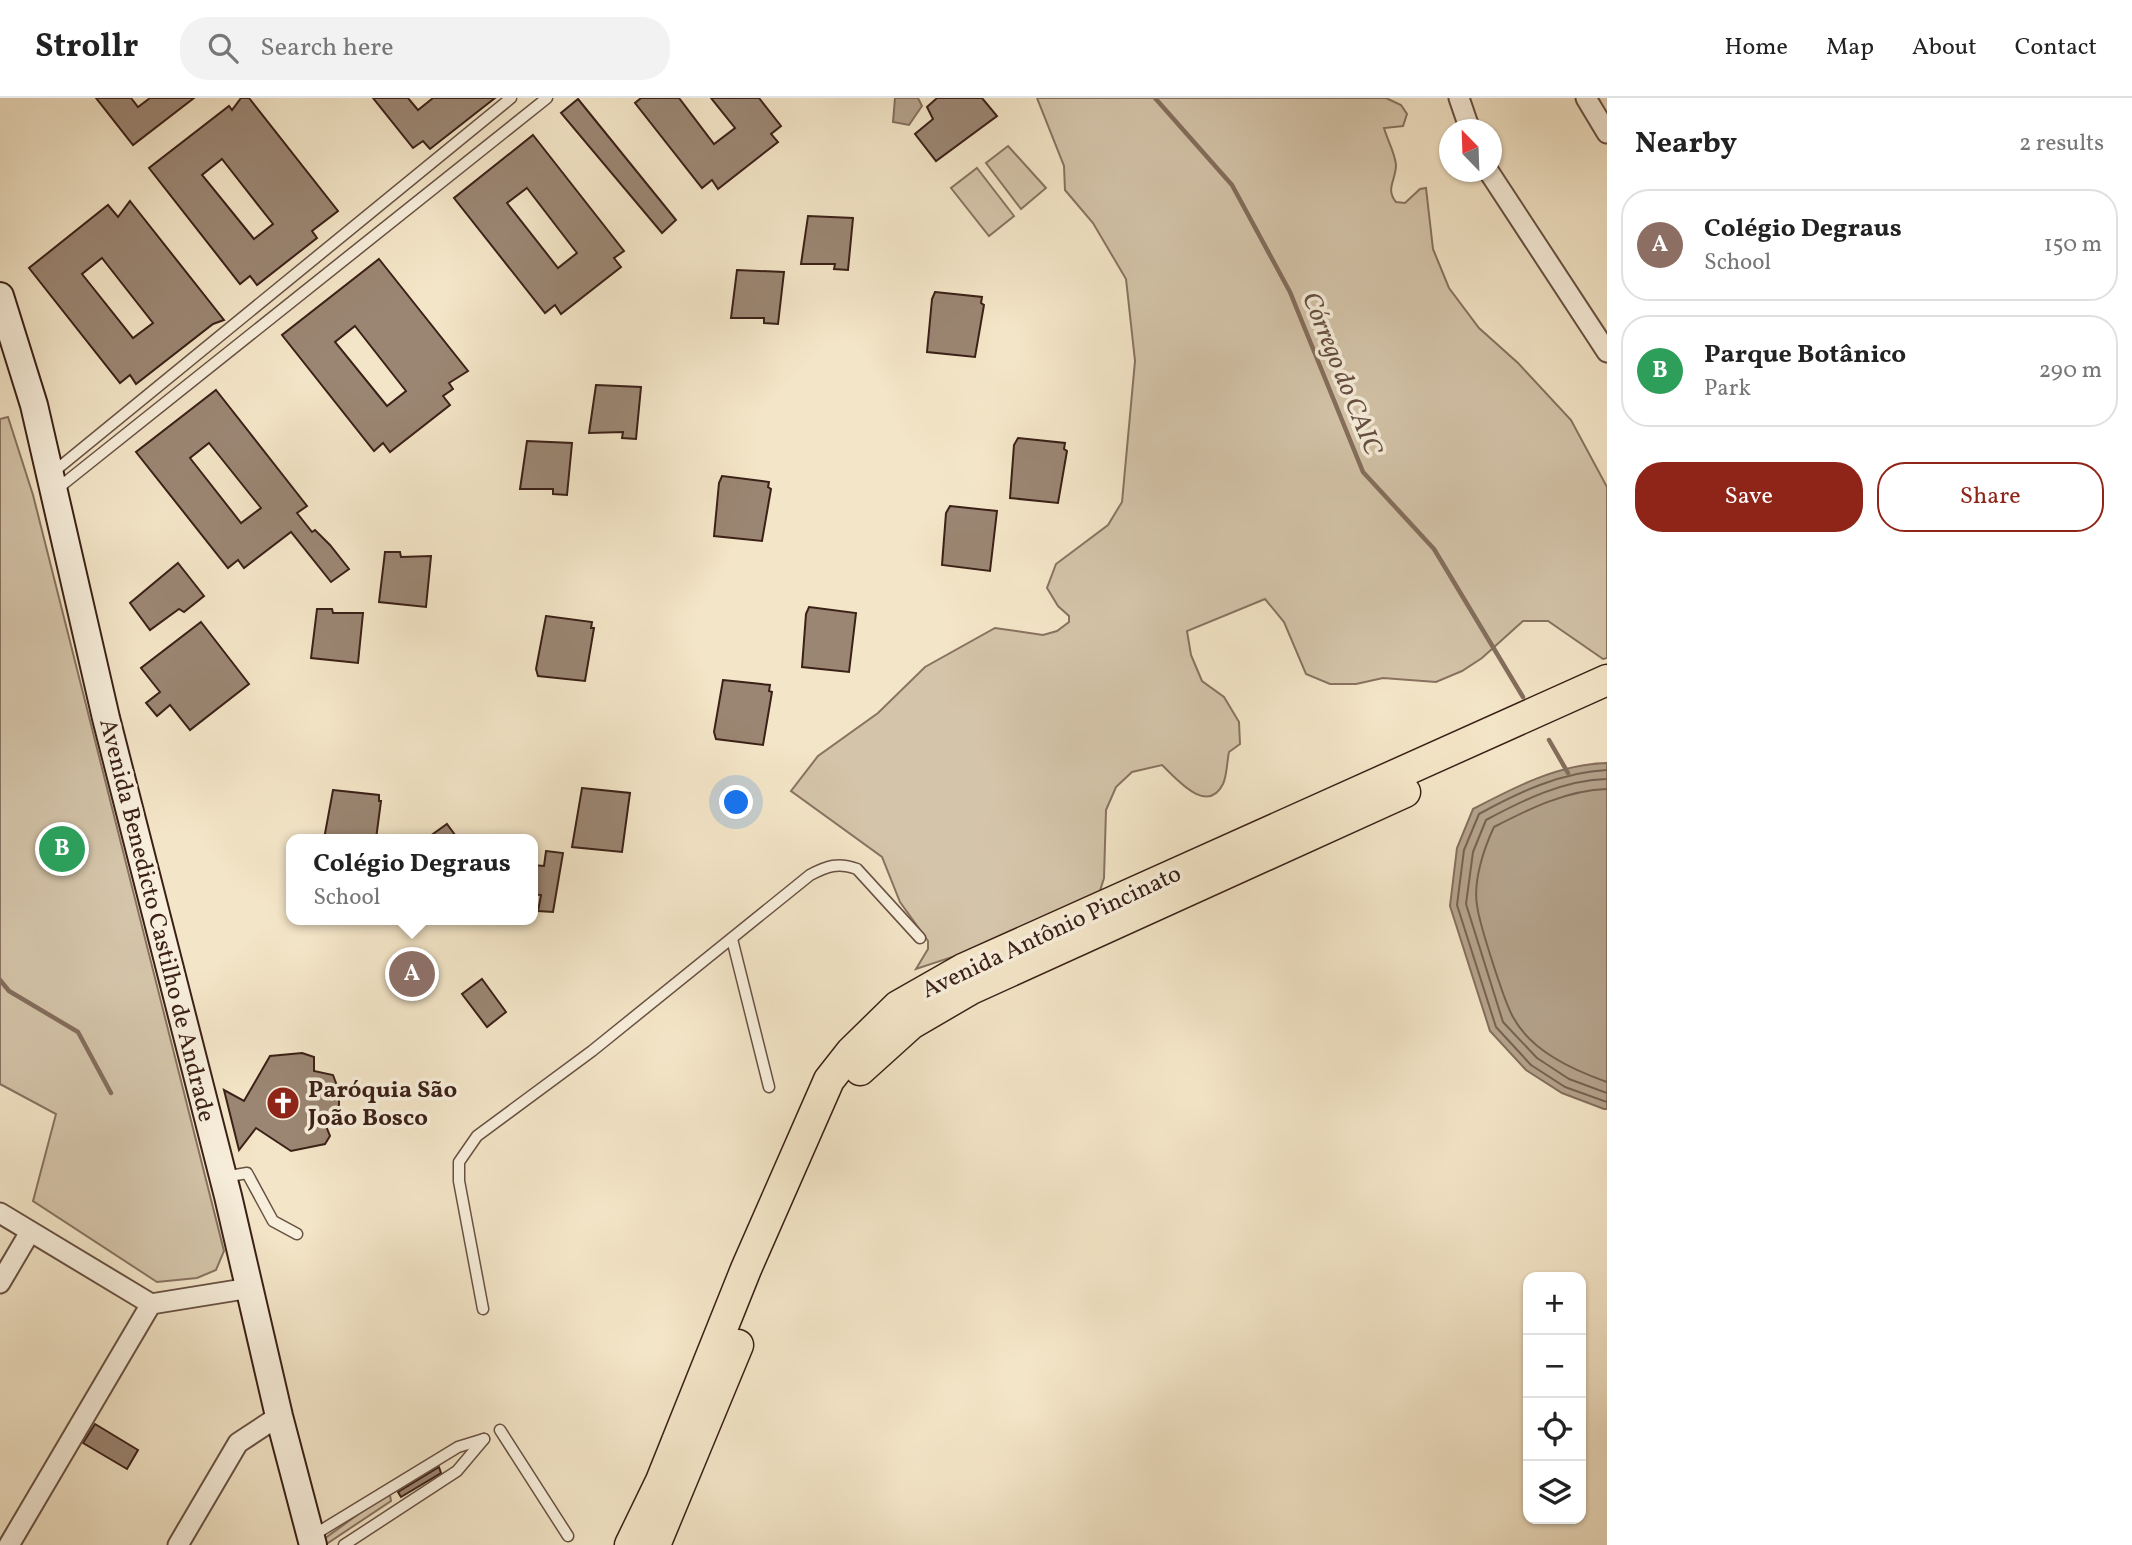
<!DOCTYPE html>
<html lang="en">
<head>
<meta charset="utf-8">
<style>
	:root { --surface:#fff; --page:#f2f2f2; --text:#222; --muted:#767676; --line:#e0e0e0; --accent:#8f2418 }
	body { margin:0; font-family:Vollkorn,serif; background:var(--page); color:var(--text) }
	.controls { position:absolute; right:21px; bottom:21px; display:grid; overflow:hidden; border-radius:14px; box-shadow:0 2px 5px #0004 }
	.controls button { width:63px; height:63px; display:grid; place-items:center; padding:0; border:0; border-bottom:2px solid var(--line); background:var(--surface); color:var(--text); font:35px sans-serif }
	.compass { position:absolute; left:1439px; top:21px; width:63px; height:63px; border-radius:50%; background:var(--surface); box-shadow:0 2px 5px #0004; rotate:337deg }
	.you { position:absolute; left:737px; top:705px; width:24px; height:24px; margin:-18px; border:5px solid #fff; border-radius:50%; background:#1a73e8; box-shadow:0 0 0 10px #1a73e833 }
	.badge { display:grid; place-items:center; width:46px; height:46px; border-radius:50%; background:var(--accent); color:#fff; font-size:23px; font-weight:700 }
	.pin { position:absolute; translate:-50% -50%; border:4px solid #fff; box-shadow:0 2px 7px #0006 }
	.popup { position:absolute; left:286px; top:736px; width:252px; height:91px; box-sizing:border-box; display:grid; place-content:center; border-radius:14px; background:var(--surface); filter:drop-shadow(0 2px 5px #0005); font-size:23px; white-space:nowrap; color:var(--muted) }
	.popup b { font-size:26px; color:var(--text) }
	.popup::after { content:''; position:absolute; left:50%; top:100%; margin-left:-14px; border:14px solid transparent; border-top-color:var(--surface) }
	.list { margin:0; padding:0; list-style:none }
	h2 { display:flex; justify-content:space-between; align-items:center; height:91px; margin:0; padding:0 28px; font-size:30px }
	h2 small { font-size:23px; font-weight:400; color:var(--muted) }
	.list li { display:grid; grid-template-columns:46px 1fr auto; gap:21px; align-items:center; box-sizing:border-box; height:112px; margin:0 14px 14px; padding:0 14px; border:2px solid var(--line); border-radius:28px }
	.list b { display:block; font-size:26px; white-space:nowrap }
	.list p { margin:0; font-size:23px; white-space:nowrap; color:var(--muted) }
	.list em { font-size:23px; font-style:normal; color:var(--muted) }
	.actions { display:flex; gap:14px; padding:21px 28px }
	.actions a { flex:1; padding:16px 0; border:2px solid var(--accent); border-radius:28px; text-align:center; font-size:24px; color:var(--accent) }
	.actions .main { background:var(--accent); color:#fff }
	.icon { flex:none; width:38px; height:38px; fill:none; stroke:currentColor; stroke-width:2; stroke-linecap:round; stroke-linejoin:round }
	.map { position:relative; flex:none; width:1607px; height:1447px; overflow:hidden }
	header { display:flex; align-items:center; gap:42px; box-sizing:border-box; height:98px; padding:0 35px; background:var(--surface); border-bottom:2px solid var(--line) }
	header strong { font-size:33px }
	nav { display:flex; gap:38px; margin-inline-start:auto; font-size:24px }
	.search { width:490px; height:63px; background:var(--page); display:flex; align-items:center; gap:18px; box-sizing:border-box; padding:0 24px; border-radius:28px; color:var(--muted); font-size:26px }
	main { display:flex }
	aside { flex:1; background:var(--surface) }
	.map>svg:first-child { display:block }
	.green { fill:#d4c4a9; stroke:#887260; stroke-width:2 }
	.water { fill:#b4a28b; stroke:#846e5d; stroke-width:2 }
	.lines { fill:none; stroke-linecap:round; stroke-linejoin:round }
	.shore { stroke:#786151; stroke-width:2 }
	.stream { stroke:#846e5d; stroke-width:4.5 }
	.building { fill:#9b8673; stroke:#3b2017; stroke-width:2; fill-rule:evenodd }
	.lane-casing { stroke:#695143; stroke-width:13 }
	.street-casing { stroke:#695143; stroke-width:23 }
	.secondary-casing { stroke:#3b2017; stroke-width:30 }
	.primary-casing { stroke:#3b2017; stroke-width:33 }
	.lane { stroke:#f7eedb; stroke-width:10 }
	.street { stroke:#f7eedb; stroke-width:19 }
	.secondary { stroke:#f7eedb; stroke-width:26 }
	.primary { stroke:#f3e5c7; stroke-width:30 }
	.labels { text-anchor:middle; stroke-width:7; stroke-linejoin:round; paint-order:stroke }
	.street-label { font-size:24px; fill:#3b2017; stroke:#f7eedb }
	.poi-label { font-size:24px; font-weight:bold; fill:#3b2017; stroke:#f7eedb; text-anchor:start }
	.water-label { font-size:26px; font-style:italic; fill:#654e40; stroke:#f7eedb }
</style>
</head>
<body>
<header>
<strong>Strollr</strong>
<div class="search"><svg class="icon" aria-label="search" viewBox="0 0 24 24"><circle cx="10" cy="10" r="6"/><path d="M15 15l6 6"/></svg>Search here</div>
<nav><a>Home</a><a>Map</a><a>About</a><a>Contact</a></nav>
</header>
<main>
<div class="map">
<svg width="1607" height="1447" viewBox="0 0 1607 1447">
	<rect width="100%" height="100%" fill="#f3e5c7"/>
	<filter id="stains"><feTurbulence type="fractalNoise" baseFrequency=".00286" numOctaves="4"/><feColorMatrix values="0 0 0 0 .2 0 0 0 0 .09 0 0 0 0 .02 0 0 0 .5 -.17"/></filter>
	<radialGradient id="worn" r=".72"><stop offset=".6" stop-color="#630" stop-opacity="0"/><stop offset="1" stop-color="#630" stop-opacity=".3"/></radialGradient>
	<g class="green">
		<path d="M1037 0H1386L1401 7 1407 16 1403 28 1384 30C1387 41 1395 55 1396 67 1396 82 1385 91 1396 104L1405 105 1420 91 1426 90 1433 151 1449 190 1479 230 1518 265 1571 322 1607 389V560L1603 561 1548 523H1523L1482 560 1462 573 1436 584 1383 580 1356 586H1330L1306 576 1284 524 1265 501 1187 533 1191 557 1202 583 1224 599 1239 624 1240 646 1229 654C1227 663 1227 678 1223 686 1207 718 1176 680 1162 667L1132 674 1116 689 1106 712 1104 780 1094 812 916 871 928 851V843L900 804 882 759 791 693 818 658 878 615 925 569 995 530 1043 537 1057 533 1069 524V518L1058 508 1047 490 1056 466 1108 427 1122 404 1135 263 1126 181 1093 125 1065 92 1064 68Z"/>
		<path d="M1008 48 1046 90 1021 111 986 65Z"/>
		<path d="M977 70 1014 118 989 138 951 90Z"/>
		<path d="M8 319 33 397 224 1153 216 1172 197 1180 157 1184 33 1103 56 1016 0 986V321Z"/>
		<path d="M390 1397 391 1403 325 1447 324 1441 382 1399Z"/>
	</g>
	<g class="water">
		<path d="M895 0H918L922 8 909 27 893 24Z"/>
		<path d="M1607 665V1011H1604L1562 995 1526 972 1490 933 1450 808 1457 750 1473 711C1515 689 1559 666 1607 665Z"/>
	</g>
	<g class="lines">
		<g class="shore">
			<path d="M1607 672C1562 674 1519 694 1479 716L1464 752 1457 807 1496 929 1531 967 1565 989 1607 1004"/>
			<path d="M1607 681C1564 682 1523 702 1486 722L1473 754 1466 806 1503 924 1537 960 1569 981 1607 995"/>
			<path d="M1607 691C1567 692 1529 711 1494 729 1484 750 1473 783 1477 807 1479 825 1504 903 1513 919 1531 953 1573 972 1607 984"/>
		</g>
		<g class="stream">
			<path d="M1155 0 1232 87 1290 194 1363 374 1434 451 1523 599"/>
			<path d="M1549 642 1568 675"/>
			<path d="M0 882 9 893 78 934 111 995"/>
		</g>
	</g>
	<g class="building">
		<path d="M96 0H131L138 9 150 0H194L133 47Z"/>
		<path d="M241 0H249L338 113 312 133 317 140 257 187 250 178 240 186 149 70 229 8 232 12ZM222 61 273 126 254 141 202 77Z"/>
		<path d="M373 0H408L418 12 433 0H495L430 51 423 43 413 50Z"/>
		<path d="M641 0H679L714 46 735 30 711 0H759L781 28 771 36 778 44 718 91 712 82 702 90 635 5Z"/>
		<path d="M937 0H982L997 18 936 63 915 36 933 21 927 9Z"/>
		<path d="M578 1 676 122 662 135 561 15Z"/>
		<path d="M533 37 624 153 614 160 621 169 561 216 555 207 545 215 454 100ZM527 90 577 155 558 170 507 105Z"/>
		<path d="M130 103 224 222 213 226 136 286 130 277 120 285 29 170 108 107 118 119ZM102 160 153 225 133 240 82 176Z"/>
		<path d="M808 118 853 120 848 172 834 171 835 166H801Z"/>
		<path d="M379 161 468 273 449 285 453 291 443 298 450 307 390 354 383 345 374 353 282 237ZM355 228 406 293 387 308 335 244Z"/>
		<path d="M737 172 784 174 778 226 764 225V220H731Z"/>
		<path d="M935 194 982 199 981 205 984 207 975 259 927 254 932 201Z"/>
		<path d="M596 287 641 289 636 341 622 340 623 334 589 335Z"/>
		<path d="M216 292 307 408 297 415 312 434 315 432 330 447 349 471 331 484 291 434 244 470 238 462 228 470 136 354ZM209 345 261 410 241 425 190 360Z"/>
		<path d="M1018 340 1065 345 1064 351 1067 353 1058 405 1010 400 1014 347Z"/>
		<path d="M527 343 572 345 567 397 553 396V391H520Z"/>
		<path d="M722 378 769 384 768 389 771 391 762 443 714 438 719 385Z"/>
		<path d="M950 408 997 413 990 473 942 467 946 415Z"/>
		<path d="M385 454H400L401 459 431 458 426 509 379 504Z"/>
		<path d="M178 465 204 498 184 514 179 511 150 532 130 505Z"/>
		<path d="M809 509 856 515 849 574 802 569 806 516Z"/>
		<path d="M317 511H332L333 515H363L358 565 311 560Z"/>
		<path d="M546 518 592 524 591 530H594L585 583 538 578 536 571Z"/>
		<path d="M201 524 249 586 190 632 170 607 157 618 146 605 160 594 141 570Z"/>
		<path d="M723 582 770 587 769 593 772 594 763 647 716 641 714 634Z"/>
		<path d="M582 690 630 695 622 754 572 749Z"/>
		<path d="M333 692 379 697V703H381L376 741H324Z"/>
		<path d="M447 726 458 741H426Z"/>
		<path d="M546 753 563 755 553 814 538 813 541 797 533 796V767L544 768Z"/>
		<path d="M482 881 506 914 487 929 462 896Z"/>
		<path d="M302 955 314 959V973L333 977 339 993V1011L324 1023 330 1038 325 1046 291 1053 256 1030 239 1052 224 992 244 1003 270 958Z"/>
		<path d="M95 1326 138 1352 127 1371 83 1345Z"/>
		<path d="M439 1369 441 1375 401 1399 398 1394Z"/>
	</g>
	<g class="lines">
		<defs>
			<g id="lane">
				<path d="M51 376 511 0"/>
				<path d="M57 391 547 0"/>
				<path d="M732 841 769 989"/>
				<path d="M224 1079 247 1075 273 1123 297 1136"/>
				<path d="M483 1211 459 1083V1064L477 1038 592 953 810 777C827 768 838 764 857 771L920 840"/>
				<path d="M500 1332 568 1438"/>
				<path d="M312 1438 458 1349 484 1341"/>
				<path d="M344 1447 457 1373 484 1341"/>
			</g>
			<g id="street">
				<path d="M1459 0 1470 32"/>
				<path d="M1586 0 1607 35"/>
				<path d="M1489 74 1607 254"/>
				<path d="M0 1115 151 1206 250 1190"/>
				<path d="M0 1185 30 1134"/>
				<path d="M9 1447 151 1206"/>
				<path d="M178 1447 238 1345 279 1318"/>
			</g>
			<path id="secondary" d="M0 198 34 307 106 620 228 1098 279 1318 313 1447"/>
			<g id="primary">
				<path d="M860 972 911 926 971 891 1405 694"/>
				<path d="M630 1447 661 1383 746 1171 829 982 851 954 898 908 963 871 1607 582"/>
				<path d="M655 1447 738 1247"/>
			</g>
		</defs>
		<use href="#lane" class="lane-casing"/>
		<use href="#street" class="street-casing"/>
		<use href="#secondary" class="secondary-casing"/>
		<use href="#primary" class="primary-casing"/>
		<use href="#lane" class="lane"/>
		<use href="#street" class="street"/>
		<use href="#secondary" class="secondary"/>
		<use href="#primary" class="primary"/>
	</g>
	<defs>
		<symbol id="church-disc" viewBox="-11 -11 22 22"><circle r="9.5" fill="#8f2418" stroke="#f7eedb"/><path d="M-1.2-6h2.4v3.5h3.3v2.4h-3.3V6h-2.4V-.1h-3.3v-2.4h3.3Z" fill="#fff"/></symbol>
	</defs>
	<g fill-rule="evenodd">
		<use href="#church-disc" x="264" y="986" width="38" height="38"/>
	</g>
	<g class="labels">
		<g class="street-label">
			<text transform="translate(158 822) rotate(76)" y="8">Avenida Benedicto Castilho de Andrade</text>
			<text transform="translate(1051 833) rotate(-25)" y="8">Avenida Antônio Pincinato</text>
		</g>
		<g class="poi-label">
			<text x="308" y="999">Paróquia São<tspan x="308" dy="28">João Bosco</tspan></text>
		</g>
		<g class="water-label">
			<text transform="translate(1343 275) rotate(68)" y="9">Córrego do CAIC</text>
		</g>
	</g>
	<rect width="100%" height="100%" filter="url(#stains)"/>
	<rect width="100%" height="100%" fill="url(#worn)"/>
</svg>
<div class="controls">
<button>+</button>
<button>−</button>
<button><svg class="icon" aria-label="locate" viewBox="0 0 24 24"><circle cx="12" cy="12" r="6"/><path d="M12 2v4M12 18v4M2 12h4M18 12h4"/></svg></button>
<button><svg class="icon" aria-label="layers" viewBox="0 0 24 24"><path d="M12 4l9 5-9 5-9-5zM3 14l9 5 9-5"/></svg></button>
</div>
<svg class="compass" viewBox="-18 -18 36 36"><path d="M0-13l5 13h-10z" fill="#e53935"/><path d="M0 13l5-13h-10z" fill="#767676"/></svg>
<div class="you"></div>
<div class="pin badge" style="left:412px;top:876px;background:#8d6e63">A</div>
<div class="popup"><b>Colégio Degraus</b>School</div>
<div class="pin badge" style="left:62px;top:751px;background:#2e9e5b">B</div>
</div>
<aside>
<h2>Nearby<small>2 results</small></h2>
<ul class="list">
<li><span class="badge" style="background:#8d6e63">A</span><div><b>Colégio Degraus</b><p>School</p></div><em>150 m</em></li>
<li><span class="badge" style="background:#2e9e5b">B</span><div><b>Parque Botânico</b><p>Park</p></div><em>290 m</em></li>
</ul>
<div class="actions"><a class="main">Save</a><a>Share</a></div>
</aside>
</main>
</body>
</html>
